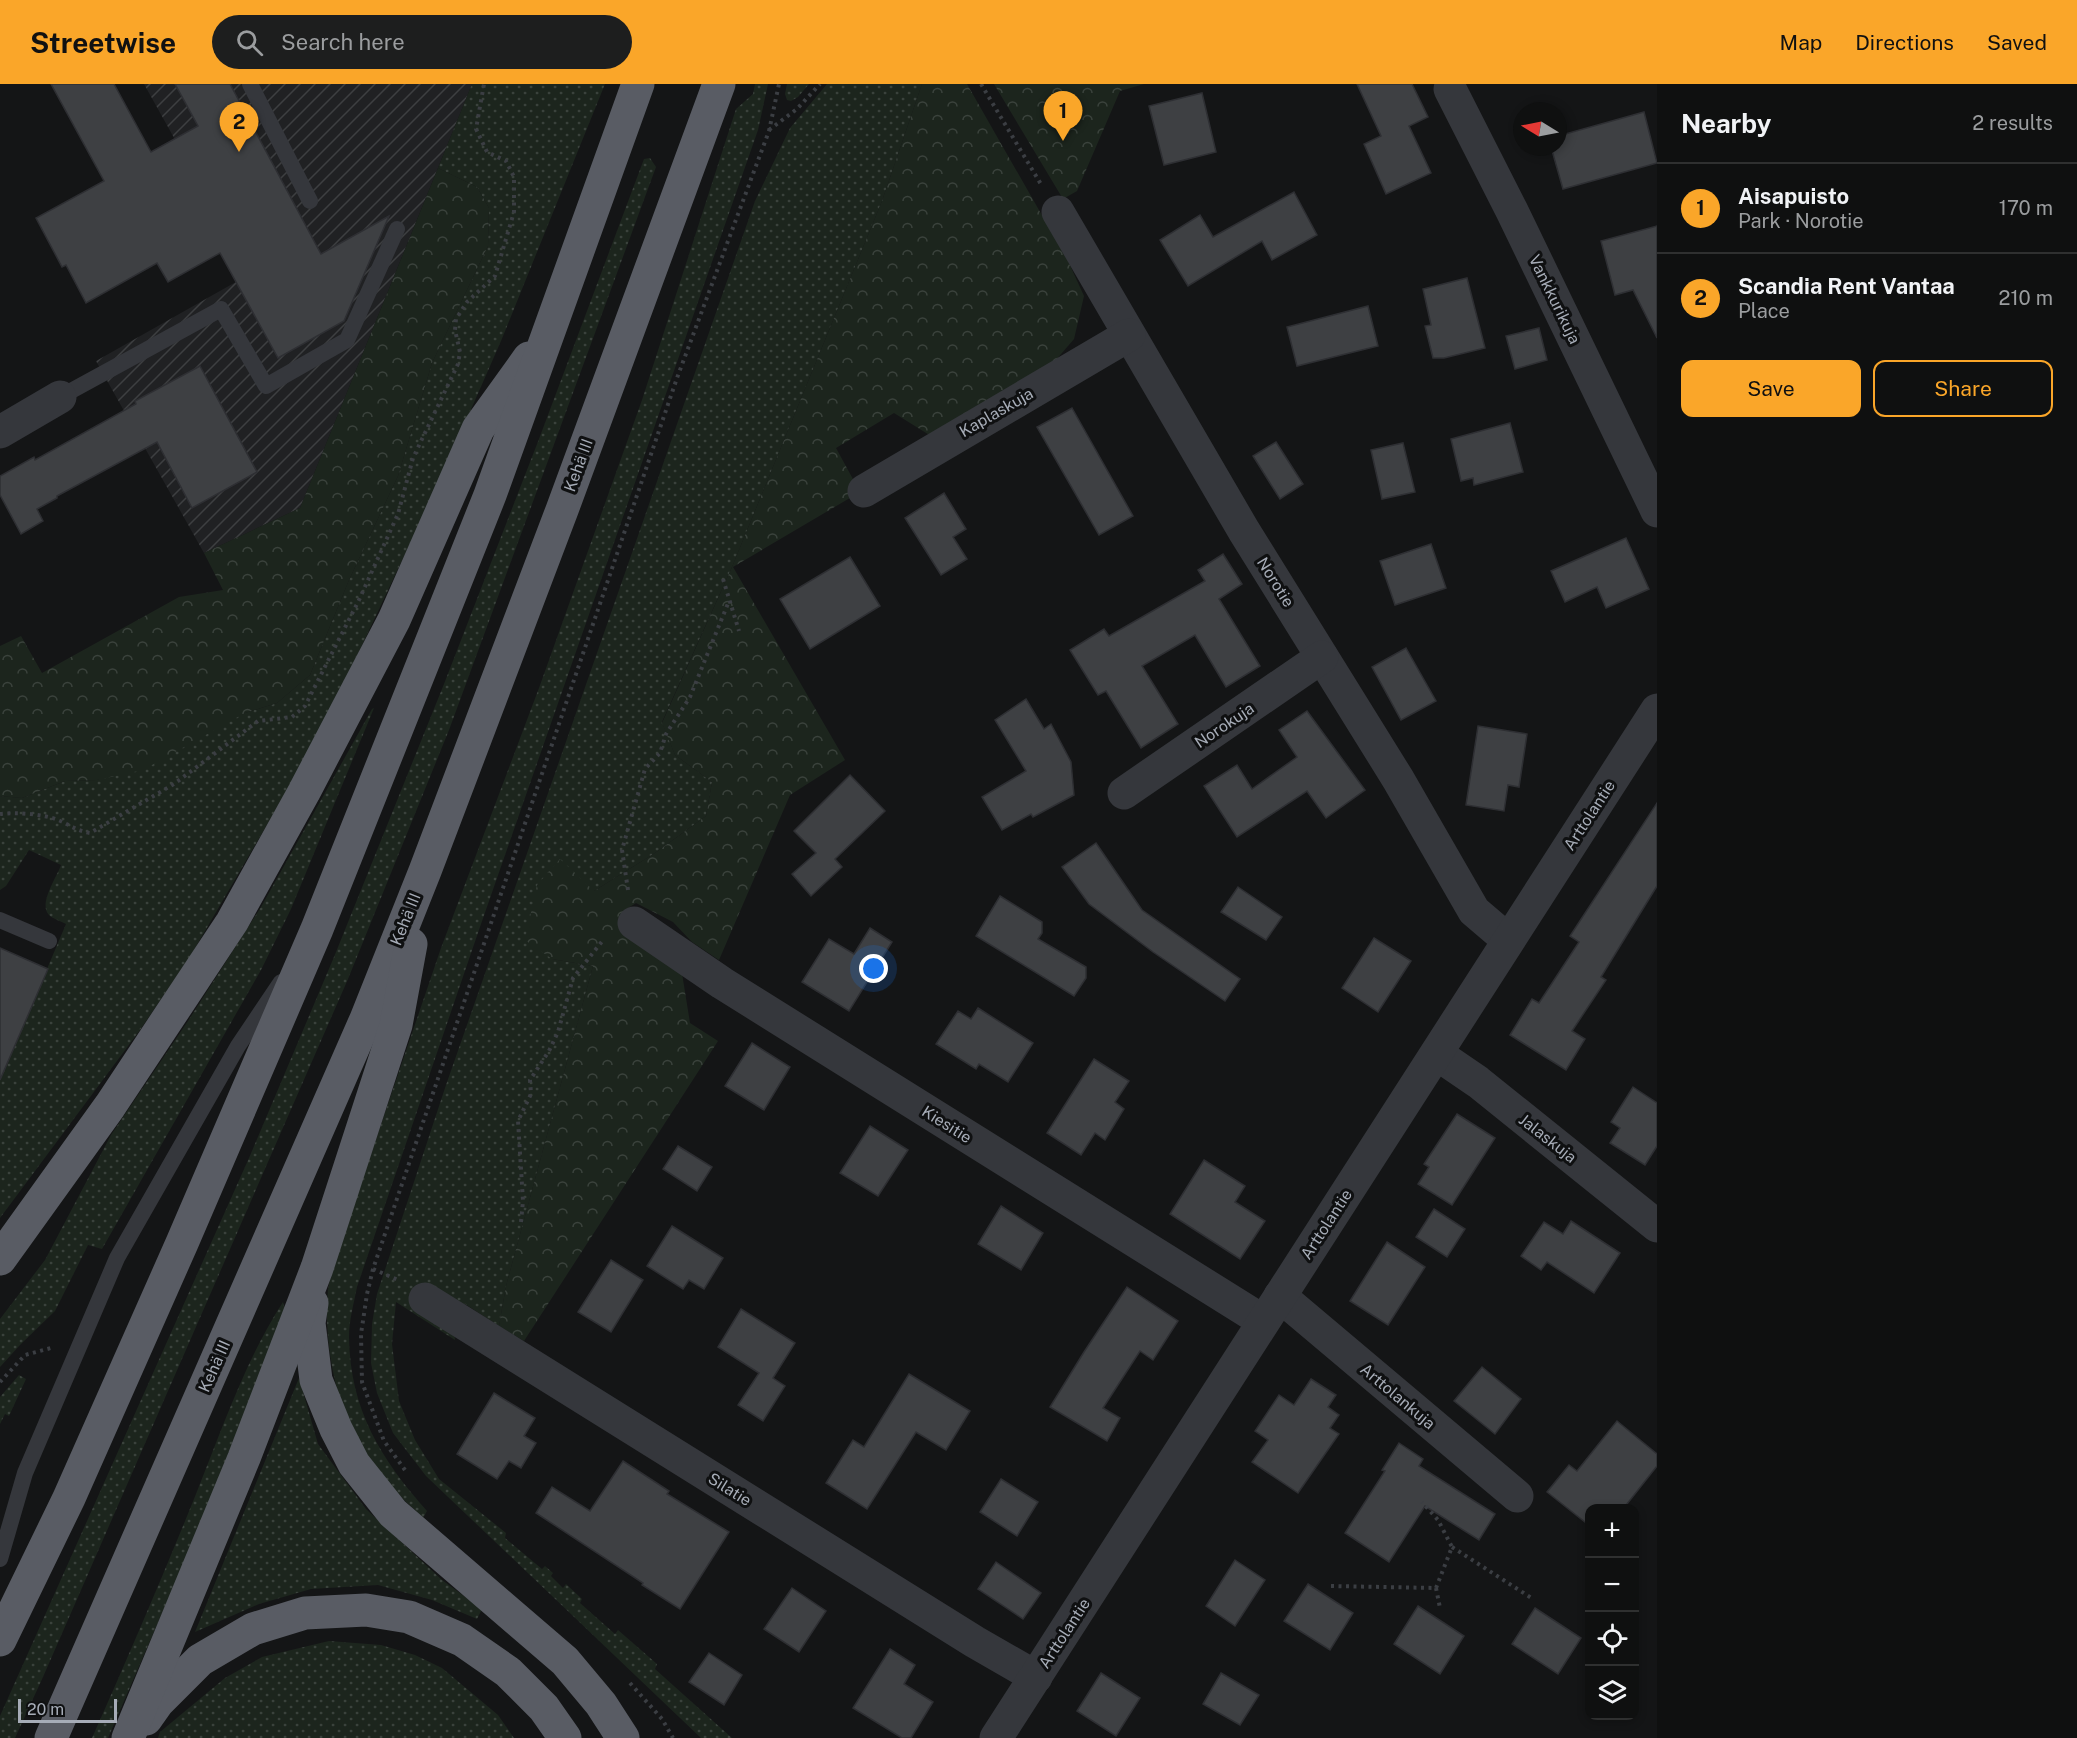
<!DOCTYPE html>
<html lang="en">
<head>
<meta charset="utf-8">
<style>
	:root { --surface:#0f1010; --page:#1d1e1e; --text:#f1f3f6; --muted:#9b9d9f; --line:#2f3030; --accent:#faa629 }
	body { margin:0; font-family:"Public Sans",sans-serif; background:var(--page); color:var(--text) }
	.controls { position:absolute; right:18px; bottom:18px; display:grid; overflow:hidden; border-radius:12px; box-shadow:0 3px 9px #0003 }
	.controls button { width:54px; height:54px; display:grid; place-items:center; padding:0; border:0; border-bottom:2px solid var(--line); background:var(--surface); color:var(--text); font:30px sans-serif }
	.compass { position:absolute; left:1513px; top:18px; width:54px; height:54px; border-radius:50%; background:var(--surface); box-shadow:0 3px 9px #0003; rotate:280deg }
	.scale { position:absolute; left:18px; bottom:15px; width:99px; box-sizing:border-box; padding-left:6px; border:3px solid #a6acb7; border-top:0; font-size:16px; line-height:21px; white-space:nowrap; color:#a6acb7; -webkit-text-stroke:4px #0f1011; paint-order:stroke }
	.you { position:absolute; left:874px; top:885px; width:21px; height:21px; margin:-15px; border:4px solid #fff; border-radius:50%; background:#1a73e8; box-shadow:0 0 0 9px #1a73e833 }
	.badge { display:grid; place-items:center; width:39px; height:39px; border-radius:50%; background:var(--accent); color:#111; font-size:20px; font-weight:700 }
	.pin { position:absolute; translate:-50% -50px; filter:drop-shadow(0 2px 3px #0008) }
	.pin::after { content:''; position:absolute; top:32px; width:21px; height:18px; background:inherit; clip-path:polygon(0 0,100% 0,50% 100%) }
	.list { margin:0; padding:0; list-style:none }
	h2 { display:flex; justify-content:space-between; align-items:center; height:78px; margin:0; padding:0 24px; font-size:26px }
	h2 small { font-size:20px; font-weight:400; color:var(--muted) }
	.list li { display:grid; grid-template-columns:39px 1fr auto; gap:18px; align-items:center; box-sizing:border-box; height:90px; padding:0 24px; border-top:2px solid var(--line) }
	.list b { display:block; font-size:22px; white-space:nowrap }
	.list p { margin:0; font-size:20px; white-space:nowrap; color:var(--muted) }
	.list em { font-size:20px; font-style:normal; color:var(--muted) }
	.actions { display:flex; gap:12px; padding:18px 24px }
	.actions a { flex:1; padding:14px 0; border:2px solid var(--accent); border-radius:12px; text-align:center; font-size:21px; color:var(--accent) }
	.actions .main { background:var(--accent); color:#111 }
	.icon { flex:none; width:33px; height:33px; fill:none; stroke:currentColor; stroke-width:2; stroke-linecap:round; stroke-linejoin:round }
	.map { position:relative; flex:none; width:1657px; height:1654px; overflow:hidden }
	header { display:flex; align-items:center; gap:36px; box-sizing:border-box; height:84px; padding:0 30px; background:var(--accent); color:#111 }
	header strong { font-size:28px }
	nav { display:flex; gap:33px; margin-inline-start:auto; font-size:21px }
	.search { width:420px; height:54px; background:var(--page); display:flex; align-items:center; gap:15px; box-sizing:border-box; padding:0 21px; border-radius:33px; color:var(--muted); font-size:22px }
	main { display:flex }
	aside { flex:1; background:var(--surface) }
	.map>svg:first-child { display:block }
	.industrial { fill:url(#industrial-furrows) }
	.grass { fill:url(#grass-dots) }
	.forest { fill:url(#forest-crowns) }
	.building { fill:#3e4043; stroke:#2e2f33; stroke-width:1.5 }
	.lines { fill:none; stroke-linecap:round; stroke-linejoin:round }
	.path { stroke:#3b3e43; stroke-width:4; stroke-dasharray:3 4.5; stroke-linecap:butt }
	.service { stroke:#35373c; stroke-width:16 }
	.minor { stroke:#35373c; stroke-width:33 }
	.tertiary { stroke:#35373c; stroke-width:33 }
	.trunk { stroke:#595c64; stroke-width:33 }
	.labels { text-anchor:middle; stroke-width:6; stroke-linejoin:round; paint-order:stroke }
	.street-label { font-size:16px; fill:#a6acb7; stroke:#0f1011 }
</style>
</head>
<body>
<header>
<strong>Streetwise</strong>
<div class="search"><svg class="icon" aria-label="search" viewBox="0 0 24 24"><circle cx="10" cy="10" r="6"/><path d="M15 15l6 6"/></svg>Search here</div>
<nav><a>Map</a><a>Directions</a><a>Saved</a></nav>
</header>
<main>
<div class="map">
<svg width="1657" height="1654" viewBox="0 0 1657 1654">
	<defs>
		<pattern id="industrial-furrows" width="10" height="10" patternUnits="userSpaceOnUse" patternTransform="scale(1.5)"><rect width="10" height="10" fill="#202123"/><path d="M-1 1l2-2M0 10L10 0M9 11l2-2" fill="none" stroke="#3d3f41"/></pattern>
		<pattern id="grass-dots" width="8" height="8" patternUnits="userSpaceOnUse" patternTransform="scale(1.5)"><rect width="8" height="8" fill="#1c251d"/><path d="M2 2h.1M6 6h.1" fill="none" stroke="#3a423c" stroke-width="1.8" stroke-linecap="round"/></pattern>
		<pattern id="forest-crowns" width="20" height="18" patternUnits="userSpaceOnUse" patternTransform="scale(1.5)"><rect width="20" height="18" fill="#1c251d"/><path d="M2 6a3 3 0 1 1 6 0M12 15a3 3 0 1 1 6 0" fill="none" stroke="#3a423c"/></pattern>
	</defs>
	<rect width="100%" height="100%" fill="#141516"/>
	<path class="industrial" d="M144 0H472L300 424 204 469 96 277 250 190Z"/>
	<g class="grass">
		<path d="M472 0H605L501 257 440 396 339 610 286 708 191 871 140 946 0 1134V996L66 840C61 837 53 835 49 831 38 820 57 793 61 781L29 766 6 802 0 806V712L22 714 65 697 97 696 245 629 277 619 310 591 349 496 398 392 432 279 488 162 489 124 477 103 438 84Z"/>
		<path d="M755 0H768L758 46 481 840 357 1203C354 1219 349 1236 349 1253 350 1326 381 1375 427 1427L423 1434C410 1421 396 1409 383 1396 341 1350 322 1266 328 1206 330 1191 336 1176 340 1161L441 864 539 604 642 316 736 25 753 10Z"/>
		<path d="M787 0H809L798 13 791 17 787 16 785 10Z"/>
		<path d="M827 0H922L882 117 732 483 662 638 675 671 712 698 706 732 655 769 594 807 552 875 593 882 506 1202 499 1242 465 1220 452 1222 455 1256 396 1218 392 1260 399 1317 415 1356 439 1395 506 1449 505 1454 542 1485 545 1482 553 1489 551 1492 563 1504 566 1500 582 1515 580 1519 615 1550 618 1546 657 1580 655 1585 732 1654H701L426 1392 393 1349 377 1309 371 1279 372 1240 377 1210 446 1001 755 117 790 44Z"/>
		<path d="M650 74 656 83 449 646 348 895 43 1593 15 1654H0V1632L249 1074 334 873 444 600 539 355 644 75Z"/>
		<path d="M374 624 291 825 261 886 102 1165 88 1161 55 1227 20 1261 0 1283V1235L45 1176 111 1051 188 937 261 823 372 625Z"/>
		<path d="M283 1218 286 1228 224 1386 108 1654H92C128 1573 163 1492 196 1410 222 1345 245 1277 283 1218Z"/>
		<path d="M19 1291 26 1295 9 1332 5 1330 0 1340V1313Z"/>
		<path d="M299 1294 318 1360 366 1425 442 1496 482 1525 477 1535 432 1516 378 1501 311 1505 259 1520 195 1548Z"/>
		<path d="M329 1557 381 1561 415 1571 442 1584 498 1631 514 1654H158L160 1648 225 1594 262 1573Z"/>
	</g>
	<g class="forest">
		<path d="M922 0H967L1068 177 1084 212 1074 255 1055 277 931 352 894 329 836 364 860 408 733 483 845 676 790 711 719 876 692 858 673 838 636 819 628 824 680 877 690 939 718 957 524 1257 499 1242 506 1202 593 882 552 875 525 856 537 801 560 775 594 807 655 769 706 732 712 698 675 671 662 639 732 483 882 117Z"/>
		<path d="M994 0H1144L1120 7 1077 107 1063 115Z"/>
		<path d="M438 84 477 103 489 124 488 162 432 279 398 392 349 496 310 591 277 619 245 629 143 686 97 696 65 697 22 714 0 712V562L21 552 42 589 179 513 223 506 204 469 300 424Z"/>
	</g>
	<g class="building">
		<path d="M51 0H114L151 68 198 42 175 0H230L321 170 389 132 344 237 278 274 220 169 168 198 157 179 86 219 66 181 62 183 36 134 104 97Z"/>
		<path d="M1357 0H1412L1428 33 1409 42 1431 89 1386 110 1364 60 1381 52Z"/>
		<path d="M1202 9 1216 68 1164 81 1149 22Z"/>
		<path d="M1644 28 1657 79 1563 105 1551 63H1558V52Z"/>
		<path d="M1294 108 1317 151 1272 176 1262 157 1188 202 1160 156 1200 131 1213 153Z"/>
		<path d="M1657 142V254L1633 206 1615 211 1601 157Z"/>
		<path d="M1467 194 1485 264 1444 274H1433L1425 242 1431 241 1423 205Z"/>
		<path d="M1368 222 1378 262 1297 282 1287 243Z"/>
		<path d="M1539 244 1547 276 1515 285 1506 252Z"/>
		<path d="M200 282 257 388 192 424 157 358 57 412V414L37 425 43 437 21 450 0 411V392L34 373 35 376 136 320 135 317Z"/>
		<path d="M1072 324 1133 432 1099 451 1037 343Z"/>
		<path d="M1510 339 1523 388 1474 401 1473 394 1461 397 1451 355Z"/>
		<path d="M1276 358 1303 400 1280 415 1253 372Z"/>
		<path d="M1403 359 1415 408 1382 415 1371 366Z"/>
		<path d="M944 409 966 445 953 453 967 475 941 491 905 434Z"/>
		<path d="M1626 454 1649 505 1606 524 1597 503 1565 518 1551 487Z"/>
		<path d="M1431 460 1446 504 1395 521 1380 477Z"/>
		<path d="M1223 470 1242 500 1219 515 1260 582 1226 603 1195 551 1142 582 1178 640 1141 664 1106 607 1098 611 1070 566 1104 545 1109 552 1205 497 1198 486Z"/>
		<path d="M850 473 880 522 810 565 780 515Z"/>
		<path d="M1406 564 1436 617 1401 636 1372 583Z"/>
		<path d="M1026 615 1044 645 1051 640 1071 678 1074 711 1033 733 1031 730 1002 746 982 713 1026 687 995 636Z"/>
		<path d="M1307 627 1365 706 1326 734 1307 707 1237 753 1204 702 1237 681 1252 705 1297 673 1279 646Z"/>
		<path d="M1478 642 1527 650 1519 703 1508 701 1504 727 1466 721Z"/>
		<path d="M850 691 885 727 835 775 842 783 811 812 792 790 816 769 794 747Z"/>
		<path d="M1657 719V802L1601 893 1606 896 1572 947 1585 955 1566 986 1510 951 1532 915 1539 919 1579 858 1570 852Z"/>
		<path d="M1096 759 1142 826 1240 895 1225 917 1153 868 1089 820 1062 783Z"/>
		<path d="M1238 803 1282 833 1266 856 1221 828Z"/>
		<path d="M1000 812 1042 838V849L1038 855 1086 883V894L1074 912 976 852Z"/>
		<path d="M870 844 892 858 849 927 802 898 829 855 854 870Z"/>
		<path d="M1374 854 1411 877 1378 928 1342 904Z"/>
		<path d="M0 864 48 885 0 996Z"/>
		<path d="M978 924 1033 959 1008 998 979 980 976 985 936 960 958 927 971 935Z"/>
		<path d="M752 959 790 983 764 1026 725 1002Z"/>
		<path d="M1094 975 1129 997 1115 1018 1124 1025 1105 1056 1095 1049 1081 1071 1047 1049Z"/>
		<path d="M1633 1003 1657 1019V1062L1645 1081 1610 1059 1620 1044 1611 1038Z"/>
		<path d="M1457 1030 1495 1054 1452 1121 1418 1100 1429 1083 1424 1080Z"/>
		<path d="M870 1042 908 1066 878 1112 840 1089Z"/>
		<path d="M678 1062 712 1083 697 1107 663 1085Z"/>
		<path d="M1204 1076 1245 1102 1235 1118 1265 1137 1240 1175 1170 1130Z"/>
		<path d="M1001 1122 1043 1149 1021 1186 978 1160Z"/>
		<path d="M1434 1125 1465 1145 1447 1173 1416 1153Z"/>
		<path d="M1571 1137 1620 1169 1594 1209 1547 1178 1541 1186 1521 1172 1544 1138 1563 1150Z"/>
		<path d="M672 1142 723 1174 704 1205 689 1196 683 1205 647 1182Z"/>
		<path d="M1387 1158 1425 1183 1388 1241 1350 1217Z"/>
		<path d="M611 1176 643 1196 611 1248 578 1228Z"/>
		<path d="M1127 1203 1178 1237 1153 1276 1140 1267 1103 1324 1120 1334 1107 1357 1050 1323 1084 1268Z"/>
		<path d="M741 1225 795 1259 773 1294 785 1302 763 1337 738 1321 759 1289 718 1263Z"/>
		<path d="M1482 1283 1521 1315 1495 1350 1454 1317Z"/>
		<path d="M909 1290 970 1327 946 1366 916 1348 867 1425 826 1399 853 1356 864 1363Z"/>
		<path d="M1311 1295 1336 1311 1328 1323 1339 1331 1330 1344 1339 1350 1298 1409 1252 1378 1268 1356 1255 1347 1279 1311 1294 1321Z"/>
		<path d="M494 1309 535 1334 524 1352 536 1359 521 1384 509 1377 497 1395 457 1370Z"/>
		<path d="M1617 1337 1657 1370V1382L1623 1425H1590V1442L1547 1408 1569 1381 1577 1387Z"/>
		<path d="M1399 1359 1423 1375 1419 1382 1495 1430 1479 1456 1425 1422 1389 1478 1345 1449 1385 1387 1382 1386Z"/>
		<path d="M623 1377 669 1407 667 1410 729 1448 680 1525 642 1501 643 1499 536 1429 552 1403 590 1427Z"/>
		<path d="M1001 1395 1038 1418 1017 1452 980 1428Z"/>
		<path d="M1235 1476 1265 1496 1235 1542 1206 1522Z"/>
		<path d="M996 1478 1041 1509 1023 1535 978 1505Z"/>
		<path d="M1308 1500 1353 1529 1330 1566 1284 1537Z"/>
		<path d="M792 1504 826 1527 799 1568 764 1545Z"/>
		<path d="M1418 1522 1464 1552 1440 1590 1394 1560Z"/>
		<path d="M1535 1524 1581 1554 1558 1590 1512 1560Z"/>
		<path d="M890 1565 915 1581 904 1600 933 1618 911 1654H902L853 1624Z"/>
		<path d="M709 1569 742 1591 724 1621 689 1598Z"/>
		<path d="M1101 1589 1140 1614 1116 1652 1077 1627Z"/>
		<path d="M1221 1589 1259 1611 1240 1641 1203 1620Z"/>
	</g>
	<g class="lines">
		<g class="path">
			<path d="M981 0 1042 102"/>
			<path d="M769 46 797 25 820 0"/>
			<path d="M723 495 739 547"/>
			<path d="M0 730C15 728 44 730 58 736 70 741 77 747 90 749L174 700 258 637 292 633 305 622 359 516 398 430 413 374 458 280 460 268 455 246 456 235 467 218 495 192 514 128V93L506 77 487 68 476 45 484 0"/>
			<path d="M628 806 622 766 645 685 660 669 666 650 690 613 729 517"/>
			<path d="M521 1138 523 1117 518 1037 531 1010 530 996 549 967 558 948 573 894 604 855"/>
			<path d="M373 1185 398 1196"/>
			<path d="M0 1298 25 1271 51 1264"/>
			<path d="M405 1386 384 1357 362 1298 361 1250 367 1210 373 1185 677 294 769 47 779 0"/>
			<path d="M1452 1463 1533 1515"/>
			<path d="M1331 1502 1436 1504 1452 1463 1438 1436 1422 1418"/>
			<path d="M1436 1504 1440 1524"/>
			<path d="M630 1599 662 1635 673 1654"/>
		</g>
		<g class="service">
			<path d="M250 0 310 117"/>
			<path d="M60 313 221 225 266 302 347 256 397 145"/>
			<path d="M0 836 49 857"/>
			<path d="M0 1475 25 1389 117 1174 238 962 281 898"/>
		</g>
		<g class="minor">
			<path d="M1450 5 1512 127 1657 427"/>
			<path d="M1058 128 1244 447 1398 695 1474 827 1508 856"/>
			<path d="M0 348 60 313"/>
			<path d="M864 407 1129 251"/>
			<path d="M1124 709 1322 573"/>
			<path d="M634 839 722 899 1263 1237"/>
			<path d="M1437 970 1478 998 1657 1142"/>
			<path d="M1280 1212 1517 1412"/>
			<path d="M425 1215 975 1558 1036 1593"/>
		</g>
		<path class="tertiary" d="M996 1654 1657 626"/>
		<g class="trunk">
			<path d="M0 1175 110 1022 232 838 304 708 394 536 478 345 529 274"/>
			<path d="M312 1219 309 1239 316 1296 336 1345 354 1380 393 1429 565 1577 601 1620 623 1654"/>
			<path d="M0 1556 69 1414 182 1159 317 845 490 411 638 0"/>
			<path d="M146 1635 158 1618 200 1576 253 1545 305 1529 366 1526 409 1533 462 1556 508 1588 544 1624 565 1654"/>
			<path d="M51 1654 366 935 425 787 562 426 719 0"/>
			<path d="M128 1654 244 1374 317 1184 396 941 411 860"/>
		</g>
	</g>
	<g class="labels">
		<g class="street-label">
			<text transform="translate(1555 215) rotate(64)" y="6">Vankkurikuja</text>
			<text transform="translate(996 328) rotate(-30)" y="6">Kaplaskuja</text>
			<text transform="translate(578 381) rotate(-70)" y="6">Kehä III</text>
			<text transform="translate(1276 498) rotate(58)" y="6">Norotie</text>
			<text transform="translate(1224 641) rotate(-34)" y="6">Norokuja</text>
			<text transform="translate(1589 731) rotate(-57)" y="6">Arttolantie</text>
			<text transform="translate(405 835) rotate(-68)" y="6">Kehä III</text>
			<text transform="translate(947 1040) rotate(32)" y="6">Kiesitie</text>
			<text transform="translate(1548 1054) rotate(38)" y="6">Jalaskuja</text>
			<text transform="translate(1326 1140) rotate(-57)" y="6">Arttolantie</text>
			<text transform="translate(214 1282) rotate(-66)" y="6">Kehä III</text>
			<text transform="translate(1398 1312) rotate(40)" y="6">Arttolankuja</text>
			<text transform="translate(730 1405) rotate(32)" y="6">Silatie</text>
			<text transform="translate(1064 1549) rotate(-57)" y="6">Arttolantie</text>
		</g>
	</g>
</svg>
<div class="controls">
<button>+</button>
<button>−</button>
<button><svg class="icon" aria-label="locate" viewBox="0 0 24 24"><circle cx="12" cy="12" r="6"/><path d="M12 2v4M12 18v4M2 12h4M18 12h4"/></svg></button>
<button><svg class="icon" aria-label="layers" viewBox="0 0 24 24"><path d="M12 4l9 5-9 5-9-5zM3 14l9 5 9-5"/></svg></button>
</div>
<svg class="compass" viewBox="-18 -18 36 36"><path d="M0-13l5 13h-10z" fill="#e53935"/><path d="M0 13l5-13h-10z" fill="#9b9d9f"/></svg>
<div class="scale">20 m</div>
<div class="you"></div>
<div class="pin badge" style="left:1063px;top:57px">1</div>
<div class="pin badge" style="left:239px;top:68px">2</div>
</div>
<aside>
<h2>Nearby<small>2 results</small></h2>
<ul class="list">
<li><span class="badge">1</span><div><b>Aisapuisto</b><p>Park · Norotie</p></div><em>170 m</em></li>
<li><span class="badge">2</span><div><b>Scandia Rent Vantaa</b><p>Place</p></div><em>210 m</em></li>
</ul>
<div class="actions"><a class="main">Save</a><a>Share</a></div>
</aside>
</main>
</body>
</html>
